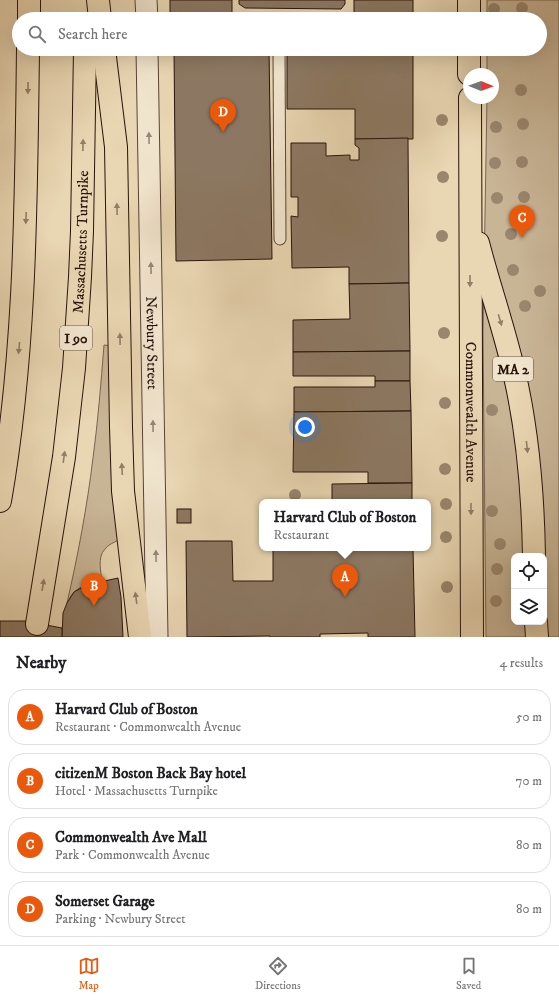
<!DOCTYPE html>
<html lang="en">
<head>
<meta charset="utf-8">
<style>
	:root { --surface:#fff; --page:#f2f2f2; --text:#202124; --muted:#757577; --line:#e0e0e0; --accent:#ea580c }
	body { margin:0; font-family:"IM FELL DW Pica",serif; background:var(--page); color:var(--text) }
	.controls { position:absolute; right:12px; bottom:12px; display:grid; overflow:hidden; border-radius:8px; box-shadow:0 4px 16px #0002 }
	.controls button { width:36px; height:36px; display:grid; place-items:center; padding:0; border:0; border-bottom:1px solid var(--line); background:var(--surface); color:var(--text); font:20px sans-serif }
	.compass { position:absolute; left:463px; top:68px; width:36px; height:36px; border-radius:50%; background:var(--surface); box-shadow:0 4px 16px #0002; rotate:91deg }
	.you { position:absolute; left:305px; top:427px; width:14px; height:14px; margin:-10px; border:3px solid #fff; border-radius:50%; background:#1a73e8; box-shadow:0 0 0 6px #1a73e833 }
	.badge { display:grid; place-items:center; width:26px; height:26px; border-radius:50%; background:var(--accent); color:#fff; font-size:13px; font-weight:700 }
	.pin { position:absolute; translate:-50% -33px; filter:drop-shadow(0 1px 2px #0008) }
	.pin::after { content:''; position:absolute; top:21px; width:14px; height:12px; background:inherit; clip-path:polygon(0 0,100% 0,50% 100%) }
	.popup { position:absolute; left:259px; top:499px; width:172px; height:52px; box-sizing:border-box; display:grid; place-content:center; border-radius:8px; background:var(--surface); filter:drop-shadow(0 1px 3px #0005); font-size:13px; white-space:nowrap; color:var(--muted) }
	.popup b { font-size:15px; color:var(--text) }
	.popup::after { content:''; position:absolute; left:50%; top:100%; margin-left:-8px; border:8px solid transparent; border-top-color:var(--surface) }
	.list { margin:0; padding:0; list-style:none }
	h2 { display:flex; justify-content:space-between; align-items:center; height:52px; margin:0; padding:0 16px; font-size:17px }
	h2 small { font-size:13px; font-weight:400; color:var(--muted) }
	.list li { display:grid; grid-template-columns:26px 1fr auto; gap:12px; align-items:center; box-sizing:border-box; height:56px; margin:0 8px 8px; padding:0 8px; border:1px solid var(--line); border-radius:16px }
	.list b { display:block; font-size:15px; white-space:nowrap }
	.list p { margin:0; font-size:13px; white-space:nowrap; color:var(--muted) }
	.list em { font-size:13px; font-style:normal; color:var(--muted) }
	.icon { flex:none; width:22px; height:22px; fill:none; stroke:currentColor; stroke-width:2; stroke-linecap:round; stroke-linejoin:round }
	.map { position:relative; flex:none; width:559px; height:637px; overflow:hidden }
	.search { position:absolute; background:var(--surface); box-shadow:0 4px 16px #0002; left:12px; right:12px; top:12px; height:44px; display:flex; align-items:center; gap:10px; box-sizing:border-box; padding:0 14px; border-radius:22px; color:var(--muted); font-size:15px }
	.sheet { height:308px; background:var(--surface) }
	nav { display:flex; justify-content:space-around; align-items:center; box-sizing:border-box; height:56px; border-top:1px solid var(--line); background:var(--surface); font-size:11px; color:var(--muted) }
	nav a { display:grid; justify-items:center; gap:2px }
	nav .on { color:var(--accent) }
	.map>svg:first-child { display:block }
	.green { fill:#c8b596; stroke:#786451; fill-rule:evenodd }
	.building { fill:#8c7862; stroke:#27130c }
	.lines { fill:none; stroke-linecap:round; stroke-linejoin:round }
	.lane-casing { stroke:#584436; stroke-width:13 }
	.street-casing { stroke:#584436; stroke-width:23 }
	.primary-casing { stroke:#27130c; stroke-width:24 }
	.highway-casing { stroke:#27130c; stroke-width:24 }
	.lane { stroke:#f1e4cd; stroke-width:11 }
	.street { stroke:#f1e4cd; stroke-width:21 }
	.primary { stroke:#e9d6b2; stroke-width:22 }
	.highway { stroke:#e9d6b2; stroke-width:22 }
	.tree { fill:#99866d }
	.oneway { fill:#927e67 }
	.oneway2 { fill:#968676 }
	.labels { text-anchor:middle; stroke-width:3; stroke-linejoin:round; paint-order:stroke }
	.shield { fill:#f1e4cd; stroke:#645246; stroke-width:1 }
	.shield-label { font-size:14px; font-weight:bold; fill:#27130c }
	.street-label { font-size:15px; fill:#27130c; stroke:#f1e4cd }
</style>
</head>
<body>
<div class="map">
<svg width="559" height="637" viewBox="0 0 559 637">
	<rect width="100%" height="100%" fill="#e9d6b2"/>
	<filter id="stains"><feTurbulence type="fractalNoise" baseFrequency=".005" numOctaves="4"/><feColorMatrix values="0 0 0 0 .2 0 0 0 0 .09 0 0 0 0 .02 0 0 0 .5 -.17"/></filter>
	<radialGradient id="worn" r=".72"><stop offset=".6" stop-color="#630" stop-opacity="0"/><stop offset="1" stop-color="#630" stop-opacity=".3"/></radialGradient>
	<g class="green">
		<path d="M487 0H559V637H486L483 333 487 98H493V74H487V49H540V19H487ZM514 556H544V622H514Z"/>
		<path d="M104 345 112 346 119 540C114 542 108 545 105 549 97 557 101 572 102 581 93 584 81 585 74 592 71 595 69 599 67 603 78 555 87 507 93 458 98 421 101 383 104 345Z"/>
	</g>
	<g class="building">
		<rect x="170" y="0" width="62" height="15"/>
		<path d="M239 0H345V4L341 9 245 8 239 4Z"/>
		<rect x="354" y="0" width="59" height="19"/>
		<path d="M174 49H269L272 259 176 261Z"/>
		<path d="M355 49H413V139H355V109H287V52L355 51Z"/>
		<path d="M408 138 409 283 349 284V267L292 268 291 216 298 217V197H291V143H326V156L350 155V160H359V148L355 145V139Z"/>
		<path d="M409 283 410 351 293 352V320L350 319 349 284Z"/>
		<path d="M410 351V381H375V376H293V352Z"/>
		<path d="M375 381H410L411 411 294 412V387H375Z"/>
		<path d="M411 411 412 483H368V472H293L294 412Z"/>
		<path d="M412 483V502H332V484Z"/>
		<rect x="177" y="509" width="14" height="14"/>
		<path d="M186 541H232L233 581H273V550H301V548H332V549H413L415 637H368V633L320 634V637H270V636L187 637Z"/>
		<rect x="332" y="548" width="81" height="1"/>
		<path d="M118 578 121 597 123 637H62L63 613 67 603 74 592 83 587 91 584Z"/>
		<path d="M0 621H25L62 628V637H0Z"/>
	</g>
	<g class="lines">
		<defs>
			<path id="lane" d="M279 49 280 239"/>
			<g id="street">
				<path d="M146 0 147 19"/>
				<path id="s1" d="M147 49 157 637"/>
			</g>
			<g id="primary">
				<path d="M469 0V19"/>
				<path d="M469 49V74"/>
				<path id="s2" d="M470 98 472 637"/>
				<path d="M478 243C489 286 504 328 514 372 528 432 533 494 534 556"/>
				<path d="M536 622 537 637"/>
			</g>
			<g id="highway">
				<path d="M98 0 100 19"/>
				<path d="M29 19V0"/>
				<path d="M104 49 116 147 121 427 123 491 140 637"/>
				<path d="M0 501C26 352 26 200 28 49"/>
				<path id="s3" d="M37 624 64 457 74 368 80 277 82 231 85 49"/>
			</g>
		</defs>
		<use href="#lane" class="lane-casing"/>
		<use href="#street" class="street-casing"/>
		<use href="#primary" class="primary-casing"/>
		<use href="#highway" class="highway-casing"/>
		<use href="#lane" class="lane"/>
		<use href="#street" class="street"/>
		<use href="#primary" class="primary"/>
		<use href="#highway" class="highway"/>
	</g>
	<g class="tree">
		<circle cx="522" cy="8" r="6"/>
		<circle cx="494" cy="9" r="6"/>
		<circle cx="521" cy="90" r="6"/>
		<circle cx="442" cy="120" r="6"/>
		<circle cx="523" cy="124" r="6"/>
		<circle cx="496" cy="127" r="6"/>
		<circle cx="522" cy="162" r="6"/>
		<circle cx="495" cy="163" r="6"/>
		<circle cx="443" cy="177" r="6"/>
		<circle cx="524" cy="197" r="6"/>
		<circle cx="497" cy="198" r="6"/>
		<circle cx="511" cy="234" r="6"/>
		<circle cx="442" cy="236" r="6"/>
		<circle cx="513" cy="270" r="6"/>
		<circle cx="540" cy="291" r="6"/>
		<circle cx="525" cy="306" r="6"/>
		<circle cx="444" cy="333" r="6"/>
		<circle cx="445" cy="403" r="6"/>
		<circle cx="492" cy="410" r="6"/>
		<circle cx="445" cy="469" r="6"/>
		<circle cx="295" cy="495" r="6"/>
		<circle cx="446" cy="504" r="6"/>
		<circle cx="492" cy="511" r="6"/>
		<circle cx="446" cy="537" r="6"/>
		<circle cx="500" cy="544" r="6"/>
		<circle cx="497" cy="569" r="6"/>
		<circle cx="447" cy="587" r="6"/>
		<circle cx="496" cy="601" r="6"/>
	</g>
	<defs><path id="oneway-solid" d="M-6-.8H1V-3.2L6.5 0L1 3.2V.8H-6Z"/></defs>
	<g class="oneway">
		<use href="#oneway-solid" transform="translate(28 88) rotate(91)"/>
		<use href="#oneway-solid" transform="translate(83 145) rotate(-89)"/>
		<use href="#oneway-solid" transform="translate(117 209) rotate(-91)"/>
		<use href="#oneway-solid" transform="translate(26 218) rotate(92)"/>
		<use href="#oneway-solid" transform="translate(470 281) rotate(90)"/>
		<use href="#oneway-solid" transform="translate(500 320) rotate(74)"/>
		<use href="#oneway-solid" transform="translate(120 339) rotate(-91)"/>
		<use href="#oneway-solid" transform="translate(19 348) rotate(95)"/>
		<use href="#oneway-solid" transform="translate(527 447) rotate(84)"/>
		<use href="#oneway-solid" transform="translate(64 457) rotate(-82)"/>
		<use href="#oneway-solid" transform="translate(122 469) rotate(-93)"/>
		<use href="#oneway-solid" transform="translate(471 509) rotate(90)"/>
		<use href="#oneway-solid" transform="translate(43 585) rotate(-81)"/>
		<use href="#oneway-solid" transform="translate(136 598) rotate(-98)"/>
	</g>
	<g class="oneway2">
		<use href="#oneway-solid" transform="translate(149 138) rotate(-91)"/>
		<use href="#oneway-solid" transform="translate(151 268) rotate(-91)"/>
		<use href="#oneway-solid" transform="translate(153 426) rotate(-91)"/>
		<use href="#oneway-solid" transform="translate(156 556) rotate(-91)"/>
	</g>
	<g class="labels">
		<g class="shield">
			<rect x="60" y="326" width="32" height="24" rx="3"/>
			<rect x="493" y="357" width="40" height="24" rx="3"/>
		</g>
		<g class="shield-label">
			<text x="76" y="343">I 90</text>
			<text x="513" y="374">MA 2</text>
		</g>
		<g class="street-label">
			<text dy="5" stroke="none"><textPath href="#s3" startOffset="385">Massachusetts Turnpike</textPath></text>
			<text dy="5" stroke="none"><textPath href="#s1" startOffset="294">Newbury Street</textPath></text>
			<text dy="5" stroke="none"><textPath href="#s2" startOffset="314">Commonwealth Avenue</textPath></text>
		</g>
	</g>
	<rect width="100%" height="100%" filter="url(#stains)"/>
	<rect width="100%" height="100%" fill="url(#worn)"/>
</svg>
<div class="controls">
<button><svg class="icon" aria-label="locate" viewBox="0 0 24 24"><circle cx="12" cy="12" r="6"/><path d="M12 2v4M12 18v4M2 12h4M18 12h4"/></svg></button>
<button><svg class="icon" aria-label="layers" viewBox="0 0 24 24"><path d="M12 4l9 5-9 5-9-5zM3 14l9 5 9-5"/></svg></button>
</div>
<svg class="compass" viewBox="-18 -18 36 36"><path d="M0-13l5 13h-10z" fill="#e53935"/><path d="M0 13l5-13h-10z" fill="#757577"/></svg>
<div class="you"></div>
<div class="pin badge" style="left:345px;top:597px">A</div>
<div class="popup"><b>Harvard Club of Boston</b>Restaurant</div>
<div class="pin badge" style="left:94px;top:606px">B</div>
<div class="pin badge" style="left:522px;top:238px">C</div>
<div class="pin badge" style="left:223px;top:132px">D</div>
<div class="search"><svg class="icon" aria-label="search" viewBox="0 0 24 24"><circle cx="10" cy="10" r="6"/><path d="M15 15l6 6"/></svg>Search here</div>
</div>
<section class="sheet">
<h2>Nearby<small>4 results</small></h2>
<ul class="list">
<li><span class="badge">A</span><div><b>Harvard Club of Boston</b><p>Restaurant · Commonwealth Avenue</p></div><em>50 m</em></li>
<li><span class="badge">B</span><div><b>citizenM Boston Back Bay hotel</b><p>Hotel · Massachusetts Turnpike</p></div><em>70 m</em></li>
<li><span class="badge">C</span><div><b>Commonwealth Ave Mall</b><p>Park · Commonwealth Avenue</p></div><em>80 m</em></li>
<li><span class="badge">D</span><div><b>Somerset Garage</b><p>Parking · Newbury Street</p></div><em>80 m</em></li>
</ul>
</section>
<nav>
<a class="on"><svg class="icon" aria-label="map" viewBox="0 0 24 24"><path d="M3 6l6-2 6 2 6-2v14l-6 2-6-2-6 2zM9 4v14M15 6v14"/></svg>Map</a>
<a><svg class="icon" aria-label="directions" viewBox="0 0 24 24"><path d="M12 3l9 9-9 9-9-9zM9 14v-3h6M13 9l2 2-2 2"/></svg>Directions</a>
<a><svg class="icon" aria-label="saved" viewBox="0 0 24 24"><path d="M7 4h10v16l-5-4-5 4z"/></svg>Saved</a>
</nav>
</body>
</html>
